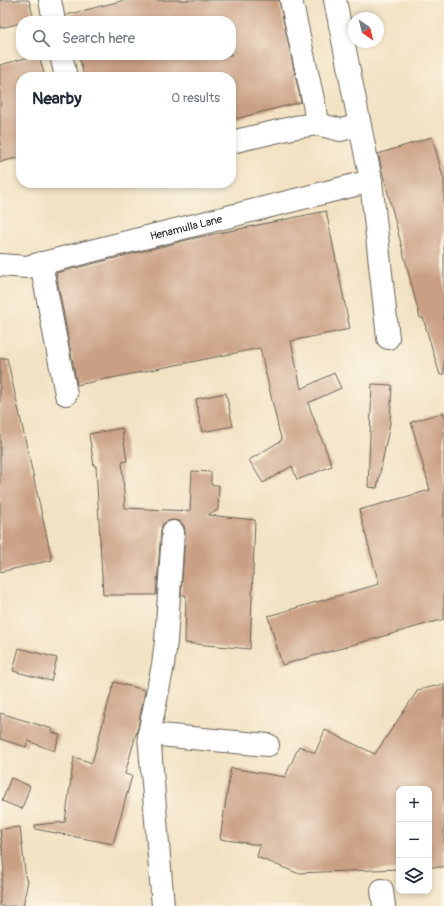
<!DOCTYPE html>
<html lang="en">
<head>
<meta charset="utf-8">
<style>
	:root { --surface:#fff; --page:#f2f2f3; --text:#1f2937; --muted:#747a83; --line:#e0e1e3 }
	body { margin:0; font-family:Pangolin,sans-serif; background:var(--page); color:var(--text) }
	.controls { position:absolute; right:12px; bottom:12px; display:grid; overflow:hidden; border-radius:8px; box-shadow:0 2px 6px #0003 }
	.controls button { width:36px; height:36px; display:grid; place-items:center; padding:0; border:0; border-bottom:1px solid var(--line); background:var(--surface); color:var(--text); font:20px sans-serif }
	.compass { position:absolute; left:348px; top:12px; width:36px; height:36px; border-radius:50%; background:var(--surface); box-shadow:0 2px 6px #0003; rotate:145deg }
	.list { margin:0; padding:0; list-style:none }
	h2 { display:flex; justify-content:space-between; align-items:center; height:52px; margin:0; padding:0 16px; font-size:17px }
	h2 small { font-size:13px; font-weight:400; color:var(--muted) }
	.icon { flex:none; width:22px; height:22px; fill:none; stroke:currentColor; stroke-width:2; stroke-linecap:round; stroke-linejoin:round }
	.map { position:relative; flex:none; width:444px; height:906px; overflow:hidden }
	.search { position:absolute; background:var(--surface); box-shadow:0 2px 6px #0003; left:16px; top:16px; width:220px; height:44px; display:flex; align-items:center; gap:10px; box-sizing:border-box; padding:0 14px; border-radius:16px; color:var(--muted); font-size:15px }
	.panel { position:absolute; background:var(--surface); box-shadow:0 2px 6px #0003; left:16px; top:72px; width:220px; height:116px; border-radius:16px }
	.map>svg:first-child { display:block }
	.building { fill:#caa085 }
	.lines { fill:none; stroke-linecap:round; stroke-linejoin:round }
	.minor-casing { stroke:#676156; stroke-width:24 }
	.minor { stroke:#fff; stroke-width:22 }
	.labels { text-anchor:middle; stroke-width:3.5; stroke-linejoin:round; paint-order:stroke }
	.street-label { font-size:11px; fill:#1c1c1c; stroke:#fcf5e5 }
</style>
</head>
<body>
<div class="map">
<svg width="444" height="906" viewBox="0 0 444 906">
	<rect width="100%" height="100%" fill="#fcf5e5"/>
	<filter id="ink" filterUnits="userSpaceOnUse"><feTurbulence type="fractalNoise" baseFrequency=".025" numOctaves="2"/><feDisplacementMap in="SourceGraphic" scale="8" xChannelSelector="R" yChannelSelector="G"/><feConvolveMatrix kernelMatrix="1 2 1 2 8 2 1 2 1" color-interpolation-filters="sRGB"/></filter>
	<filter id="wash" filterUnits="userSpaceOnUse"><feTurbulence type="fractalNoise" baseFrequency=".012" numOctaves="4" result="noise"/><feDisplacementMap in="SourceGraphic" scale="16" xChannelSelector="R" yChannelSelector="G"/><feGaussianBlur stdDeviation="0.9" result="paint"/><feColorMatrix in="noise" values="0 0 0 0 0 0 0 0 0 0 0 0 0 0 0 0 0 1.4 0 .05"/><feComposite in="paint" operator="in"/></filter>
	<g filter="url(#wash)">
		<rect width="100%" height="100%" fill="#f2e2c3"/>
		<g id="blocks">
			<g class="building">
				<path d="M0 0H29L34 20 21 21V23L0 28Z"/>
				<path d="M125 0H279L301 102 231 120V77H84L79 55H231V21H66V15Z"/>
				<path d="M37 55H39L45 77H21V157L0 162V65Z"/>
				<path d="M432 137 444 180V374L440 375 423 318H420L378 154Z"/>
				<path d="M326 211 350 329 291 341 301 389 334 373 341 388 308 403 332 466 297 480 292 466 263 483 249 460 282 440 279 431 260 348 77 385 56 273 195 238Z"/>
				<path d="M7 358 52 560 0 572V359Z"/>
				<path d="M372 384 392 385 390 423 377 488 368 487Z"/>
				<path d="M226 393 233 426 202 432 196 399Z"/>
				<path d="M444 412V619L282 665 268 616 379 584 359 510 430 490 411 422Z"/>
				<path d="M122 428 127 461 122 462 125 508 190 511 192 471 211 472V485H219L218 510 208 515 255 520 250 649 185 643 186 595H181L185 533 184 526 180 521 173 520 167 521 162 525 161 531 156 595H103L96 466H94L89 434Z"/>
				<path d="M19 648 57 658 51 681 13 671Z"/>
				<path d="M114 682 145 690 138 727 125 774 132 776 113 844 35 829V825L65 822 74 757 92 763Z"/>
				<path d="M444 684V867H429V789H399V869L297 873 257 857 260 845 220 839 231 768 285 777 299 746 315 753 325 730 375 754 418 690Z"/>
				<path d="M0 713 53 729 52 732 60 735 54 751 28 741 26 747 0 739Z"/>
				<path d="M11 778 30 786 22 809 2 801Z"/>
				<path d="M20 827 26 880H28L23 906H0V892L4 869 0 829Z"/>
			</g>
		</g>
	</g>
	<g filter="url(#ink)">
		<use href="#blocks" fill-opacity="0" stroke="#676156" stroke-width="1"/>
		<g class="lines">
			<defs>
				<g id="minor">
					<path d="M50 0 54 21"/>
					<path d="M291 0 314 104 317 124"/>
					<path d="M335 0 371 181 388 338"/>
					<path d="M61 55 66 77"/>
					<path d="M231 142 296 127 317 124 341 130 359 125"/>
					<path d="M41 263 66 394"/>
					<path id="s1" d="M0 265 27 267 371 181"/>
					<path d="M149 734 268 745"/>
					<path d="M382 890 384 906"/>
					<path d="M163 906 149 734 163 665 166 641 173 532"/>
				</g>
			</defs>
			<use href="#minor" class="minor-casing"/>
			<use href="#minor" class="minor"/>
		</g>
	</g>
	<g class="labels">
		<g class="street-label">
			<text dy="4" stroke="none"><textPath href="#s1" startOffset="191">Henamulla Lane</textPath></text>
		</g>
	</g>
</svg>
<div class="controls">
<button>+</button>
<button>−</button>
<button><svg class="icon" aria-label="layers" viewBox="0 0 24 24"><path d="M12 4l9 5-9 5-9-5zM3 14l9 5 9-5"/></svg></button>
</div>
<svg class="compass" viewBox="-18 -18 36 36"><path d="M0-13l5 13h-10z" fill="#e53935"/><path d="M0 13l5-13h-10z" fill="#747a83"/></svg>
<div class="search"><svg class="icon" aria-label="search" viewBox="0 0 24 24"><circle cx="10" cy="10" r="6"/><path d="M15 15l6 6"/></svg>Search here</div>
<section class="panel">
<h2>Nearby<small>0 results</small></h2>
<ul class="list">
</ul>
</section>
</div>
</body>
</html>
